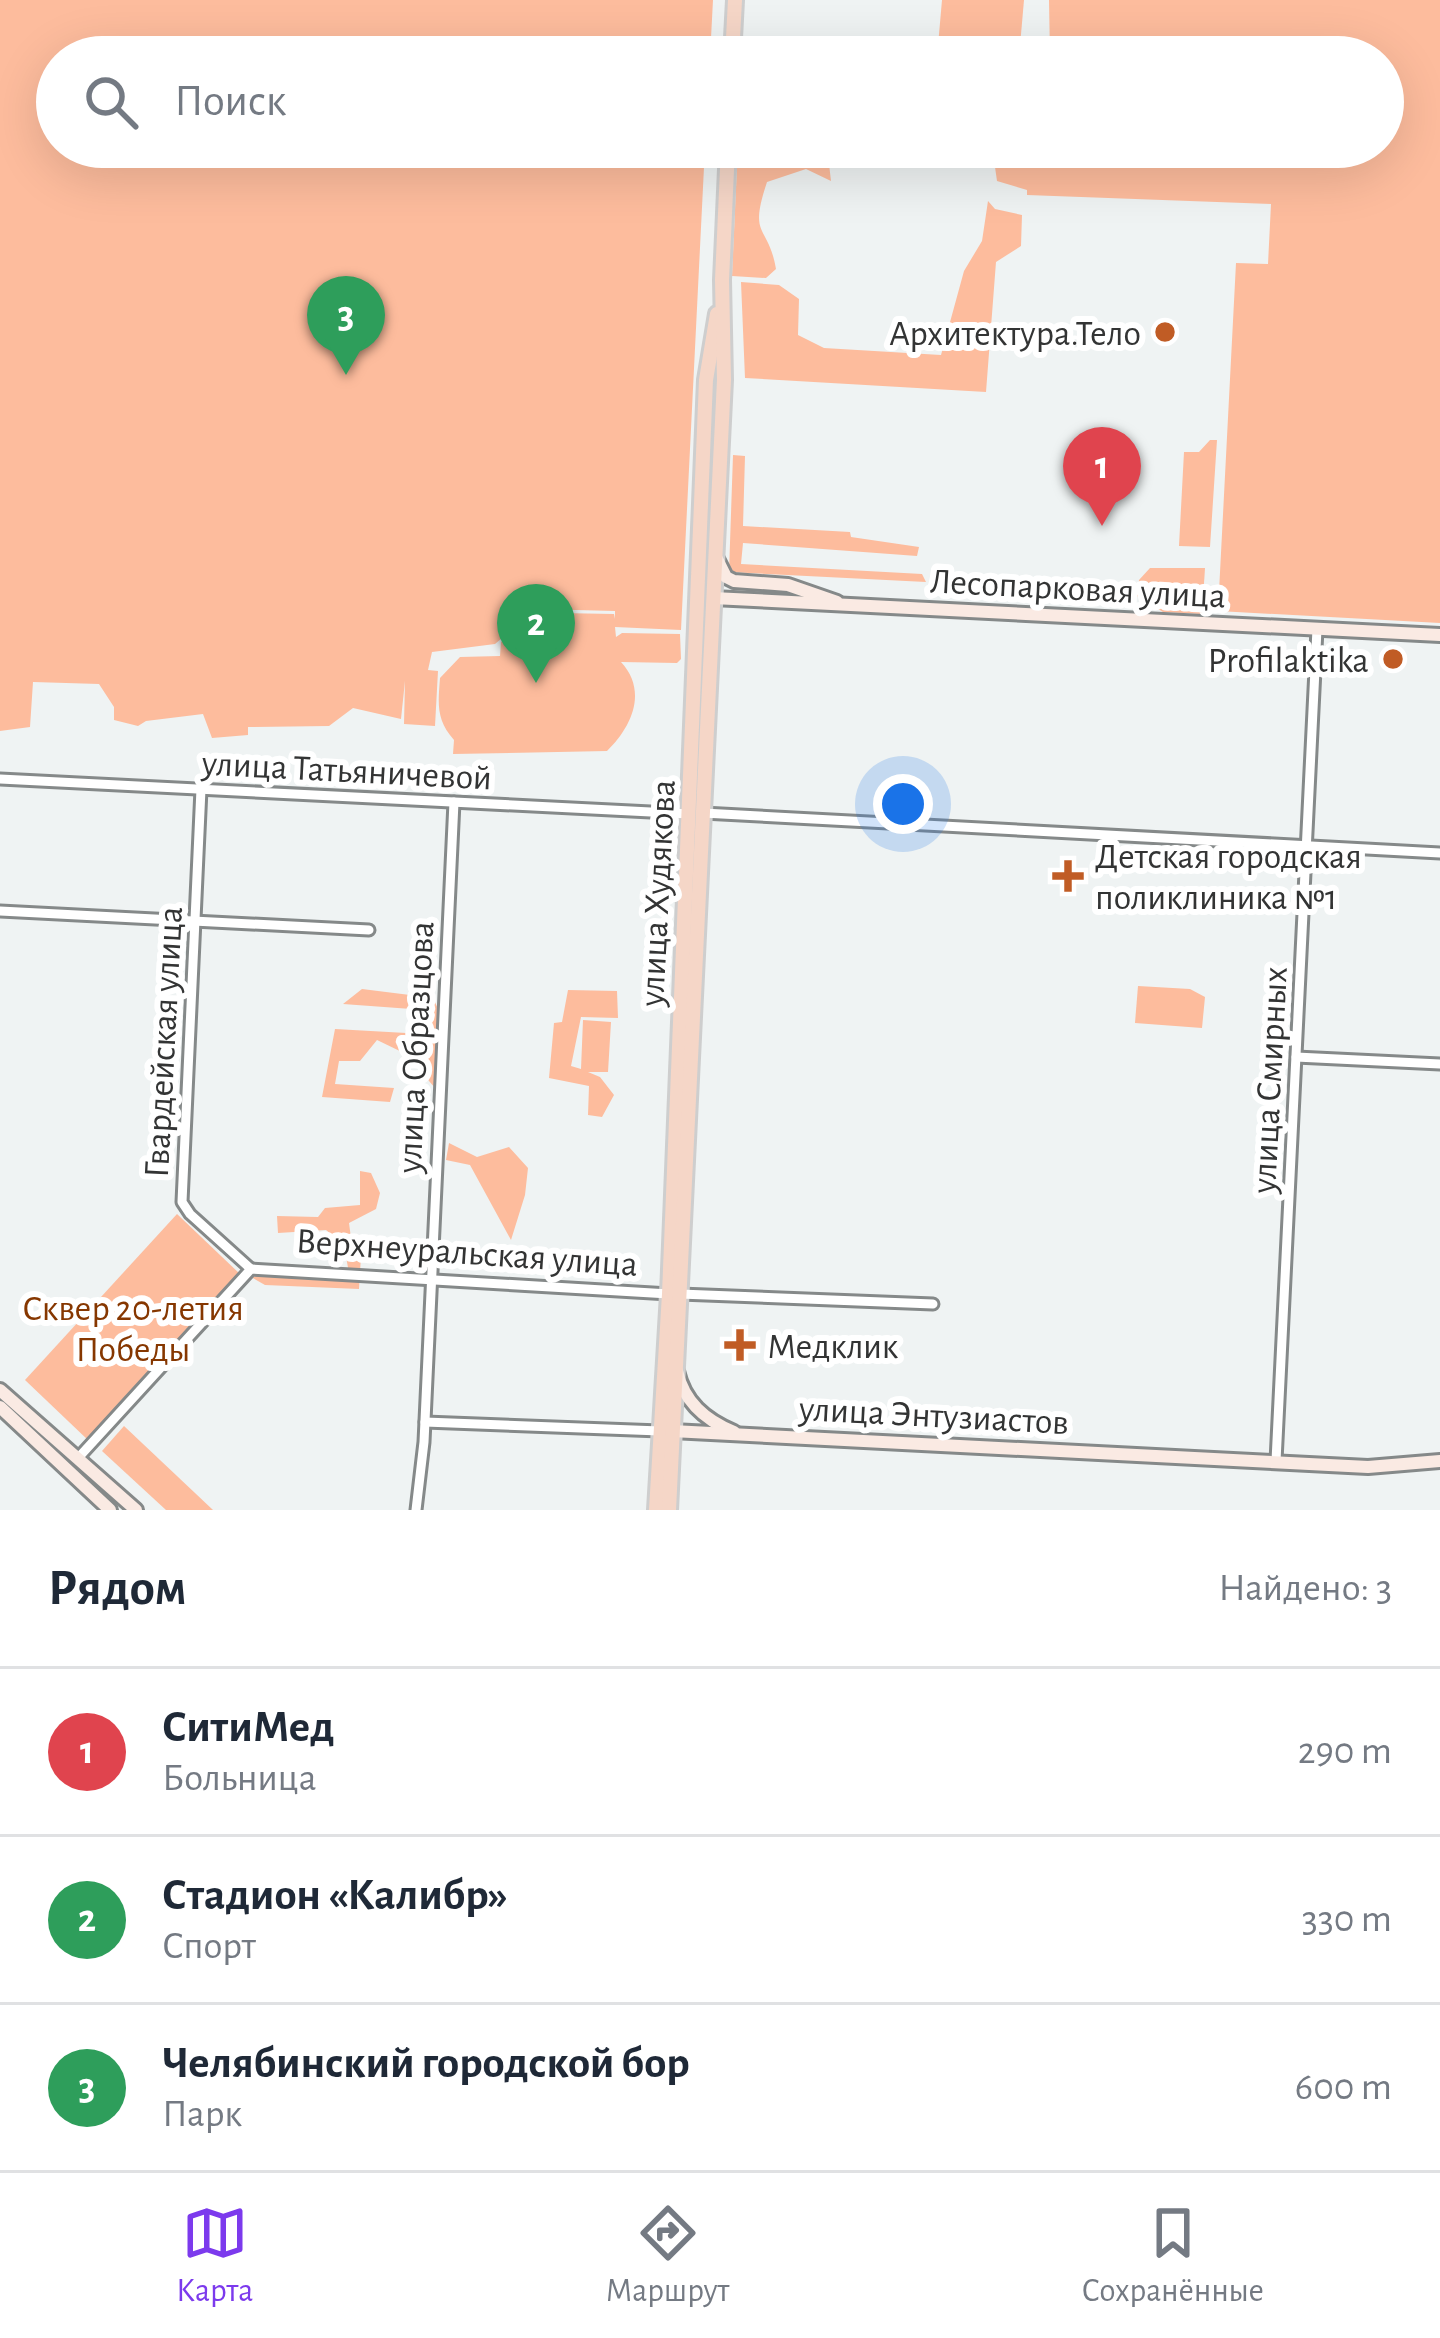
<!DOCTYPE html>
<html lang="ru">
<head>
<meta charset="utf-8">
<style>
	:root { --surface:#fff; --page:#f6f6f7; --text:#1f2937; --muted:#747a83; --line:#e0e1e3; --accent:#7c3aed }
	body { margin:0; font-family:"Alegreya Sans",sans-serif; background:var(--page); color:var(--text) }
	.you { position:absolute; left:903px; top:804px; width:42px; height:42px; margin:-30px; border:9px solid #fff; border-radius:50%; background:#1a73e8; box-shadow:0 0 0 18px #1a73e833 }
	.badge { display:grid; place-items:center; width:78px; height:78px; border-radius:50%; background:var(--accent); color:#fff; font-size:39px; font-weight:700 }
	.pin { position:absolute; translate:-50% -99px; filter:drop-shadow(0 3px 6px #0008) }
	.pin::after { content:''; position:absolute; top:63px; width:42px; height:36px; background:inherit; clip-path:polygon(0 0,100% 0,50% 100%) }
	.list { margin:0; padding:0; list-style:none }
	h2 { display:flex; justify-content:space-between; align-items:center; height:156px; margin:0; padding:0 48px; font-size:51px }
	h2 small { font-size:39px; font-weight:400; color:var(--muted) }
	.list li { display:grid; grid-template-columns:78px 1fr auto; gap:36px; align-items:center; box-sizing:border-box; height:168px; padding:0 48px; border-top:3px solid var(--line) }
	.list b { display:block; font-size:45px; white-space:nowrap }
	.list p { margin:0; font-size:39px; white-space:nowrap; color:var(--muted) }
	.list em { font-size:39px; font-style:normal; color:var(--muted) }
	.icon { flex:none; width:66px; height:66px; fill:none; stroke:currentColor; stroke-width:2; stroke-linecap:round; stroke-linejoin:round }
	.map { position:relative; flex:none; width:1440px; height:1510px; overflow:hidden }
	.search { position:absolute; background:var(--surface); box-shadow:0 12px 48px #0002; left:36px; right:36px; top:36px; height:132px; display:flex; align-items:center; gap:30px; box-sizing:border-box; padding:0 42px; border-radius:66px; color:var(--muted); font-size:45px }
	.sheet { height:660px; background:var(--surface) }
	nav { display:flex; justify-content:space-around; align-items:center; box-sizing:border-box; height:168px; border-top:3px solid var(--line); background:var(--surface); font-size:33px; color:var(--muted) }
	nav a { display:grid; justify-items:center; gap:6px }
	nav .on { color:var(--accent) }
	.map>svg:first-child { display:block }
	.green { fill:#fdbc9d }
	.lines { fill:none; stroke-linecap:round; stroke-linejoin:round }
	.minor-casing { stroke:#858989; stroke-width:15 }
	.secondary-casing { stroke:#858989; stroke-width:18 }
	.primary-casing { stroke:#cecece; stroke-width:20 }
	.minor { stroke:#fff; stroke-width:9 }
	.secondary { stroke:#faeae3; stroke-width:12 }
	.primary { stroke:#f5d6c7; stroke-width:14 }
	.poi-dot { fill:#c05c25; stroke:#fff; stroke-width:4.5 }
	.labels { text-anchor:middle; stroke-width:12; stroke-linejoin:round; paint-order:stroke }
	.poi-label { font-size:36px; fill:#333434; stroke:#fff; text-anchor:end }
	.street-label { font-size:36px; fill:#333434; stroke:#fff }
	.park-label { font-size:36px; fill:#863700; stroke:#fff }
</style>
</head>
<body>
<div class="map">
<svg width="1440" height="1510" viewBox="0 0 1440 1510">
	<rect width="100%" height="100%" fill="#eff3f3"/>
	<g class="green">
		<path d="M0 0H713L710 57H57V147H705L681 630 615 627 616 637 622 633 680 634 681 659 677 663 621 662C648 691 632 727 607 751L453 754 454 740C436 720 438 704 440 678L460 657 500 656 501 642 519 628 551 625 560 613 614 614 615 619V611L536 609 495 644 432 652 428 670 438 671 435 726 404 724 405 681 401 719 353 708 329 726 248 727V735L212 738 203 714 146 721 138 726 114 720V707L99 684 33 682 30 727 0 731Z"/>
		<path d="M942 0H1024L1019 57H937Z"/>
		<path d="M1049 0H1440V623L1218 611 1236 263 1268 264 1271 204 1027 195V190L997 181 994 160 1020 147H1383V57H1050Z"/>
		<path d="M749 147H827L831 181 806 169 767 182C748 239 768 223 776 269L766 278 732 276 737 165 749 161Z"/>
		<path d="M988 201 995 209 1022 215 1021 246 996 262 986 392 745 378 741 282 779 285 799 299 798 335 824 348 941 355 964 271 982 241Z"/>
		<path d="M1210 440H1217L1210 547 1179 546 1184 452H1199Z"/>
		<path d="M733 455 745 456 743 526 850 532 851 537 919 547 917 556 743 543 741 564 922 574 926 582 729 572Z"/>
		<path d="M1150 568H1205L1202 614 1163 612 1137 596 1139 580Z"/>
		<path d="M423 975 438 1009 435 1088 406 1054 377 1040 360 1061H339L335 1084 394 1088 390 1102 322 1097 335 1029 424 1034 425 1010 343 1004 362 989 410 995Z"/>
		<path d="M1138 986 1190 989 1205 997 1202 1028 1135 1023Z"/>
		<path d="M568 990 617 991 618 1018 581 1017 571 1066 581 1069 583 1020 611 1022 608 1072H588L600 1077 614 1095 602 1117 588 1115 589 1086 549 1078 554 1023 562 1022Z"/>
		<path d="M449 1143 477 1157 509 1147 528 1168 525 1195 511 1240 470 1165 446 1160Z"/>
		<path d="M360 1171 371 1173 380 1193 376 1209 349 1223 353 1253 361 1256 359 1289 265 1285 251 1277 274 1273 350 1279 344 1245 326 1230 278 1233 277 1216 318 1217 325 1208 360 1205Z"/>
		<path d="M177 1214 241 1275 89 1441 25 1380Z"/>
		<path d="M124 1426 213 1510H166L102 1451Z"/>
	</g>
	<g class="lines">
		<defs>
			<g id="minor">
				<path d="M0 779 690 814"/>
				<path d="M201 789 182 1202 190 1214 251 1269"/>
				<path d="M703 813 1440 853"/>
				<path d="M0 911 369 930"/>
				<path d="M1296 1057 1440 1064"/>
				<path d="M680 1294 933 1304"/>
				<path d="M425 1422 660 1431"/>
				<path d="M79 1457 251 1269 669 1294"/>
				<path d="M1276 1461 1317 629"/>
				<path d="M416 1510 424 1442 454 802"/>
			</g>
			<g id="secondary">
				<path d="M717 559 726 577 734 581 788 585 837 602"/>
				<path d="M713 598 1440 635"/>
				<path d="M677 1371C684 1402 705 1420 734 1432"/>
				<path d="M0 1390 136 1510"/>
				<path d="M0 1407 110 1510"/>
				<path d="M672 1431 1368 1467 1440 1461"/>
			</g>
			<g id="primary">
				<path d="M732 57 735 0"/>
				<path d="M656 1510 669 1294 706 380 717 314"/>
				<path d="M669 1510 724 380 722 280 728 147"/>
			</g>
		</defs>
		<use href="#minor" class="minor-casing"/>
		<use href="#secondary" class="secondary-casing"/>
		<use href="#primary" class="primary-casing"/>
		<use href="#minor" class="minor"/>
		<use href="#secondary" class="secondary"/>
		<use href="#primary" class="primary"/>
	</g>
	<g class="poi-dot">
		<circle cx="1165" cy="332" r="12"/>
		<circle cx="1393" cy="659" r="12"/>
		<path d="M1062 858h12v12h12v12h-12v12h-12v-12h-12v-12h12z"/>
		<path d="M734 1327h12v12h12v12h-12v12h-12v-12h-12v-12h12z"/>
	</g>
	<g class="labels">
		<g class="poi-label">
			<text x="1141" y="345">Архитектура.Тело</text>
			<text x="1369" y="672">Profilaktika</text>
			<text x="1095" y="868" text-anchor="start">Детская городская<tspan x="1095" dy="41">поликлиника №1</tspan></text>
			<text x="767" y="1358" text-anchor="start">Медклик</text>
		</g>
		<g class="street-label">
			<text transform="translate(1078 587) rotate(3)" y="13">Лесопарковая улица</text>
			<text transform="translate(347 769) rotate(3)" y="13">улица Татьяничевой</text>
			<text transform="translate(656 893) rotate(-87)" y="13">улица Худякова</text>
			<text transform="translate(162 1042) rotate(-87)" y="13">Гвардейская улица</text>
			<text transform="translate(414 1047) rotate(-87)" y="13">улица Образцова</text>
			<text transform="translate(1268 1080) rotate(-87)" y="13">улица Смирных</text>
			<text transform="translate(467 1251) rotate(4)" y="13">Верхнеуральская улица</text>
			<text transform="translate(934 1414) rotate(3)" y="13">улица Энтузиастов</text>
		</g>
		<g class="park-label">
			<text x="133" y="1320">Сквер 20-летия<tspan x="133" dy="41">Победы</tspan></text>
		</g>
	</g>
</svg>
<div class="you"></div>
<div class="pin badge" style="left:1102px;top:526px;background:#e0444e">1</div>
<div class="pin badge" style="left:536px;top:683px;background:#2e9e5b">2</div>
<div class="pin badge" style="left:346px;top:375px;background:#2e9e5b">3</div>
<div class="search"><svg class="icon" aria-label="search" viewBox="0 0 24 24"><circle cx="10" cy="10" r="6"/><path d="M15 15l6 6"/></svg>Поиск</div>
</div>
<section class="sheet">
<h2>Рядом<small>Найдено: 3</small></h2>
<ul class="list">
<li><span class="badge" style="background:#e0444e">1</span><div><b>СитиМед</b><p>Больница</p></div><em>290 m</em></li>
<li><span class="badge" style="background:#2e9e5b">2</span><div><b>Стадион «Калибр»</b><p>Спорт</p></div><em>330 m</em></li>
<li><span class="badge" style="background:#2e9e5b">3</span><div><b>Челябинский городской бор</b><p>Парк</p></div><em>600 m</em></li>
</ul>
</section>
<nav>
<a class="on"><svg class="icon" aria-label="map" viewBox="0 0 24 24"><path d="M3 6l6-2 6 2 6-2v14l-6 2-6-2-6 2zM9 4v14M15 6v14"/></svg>Карта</a>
<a><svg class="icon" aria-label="directions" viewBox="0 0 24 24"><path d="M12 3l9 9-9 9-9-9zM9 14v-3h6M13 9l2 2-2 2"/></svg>Маршрут</a>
<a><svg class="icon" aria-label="saved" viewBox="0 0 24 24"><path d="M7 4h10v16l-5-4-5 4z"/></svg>Сохранённые</a>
</nav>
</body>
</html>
